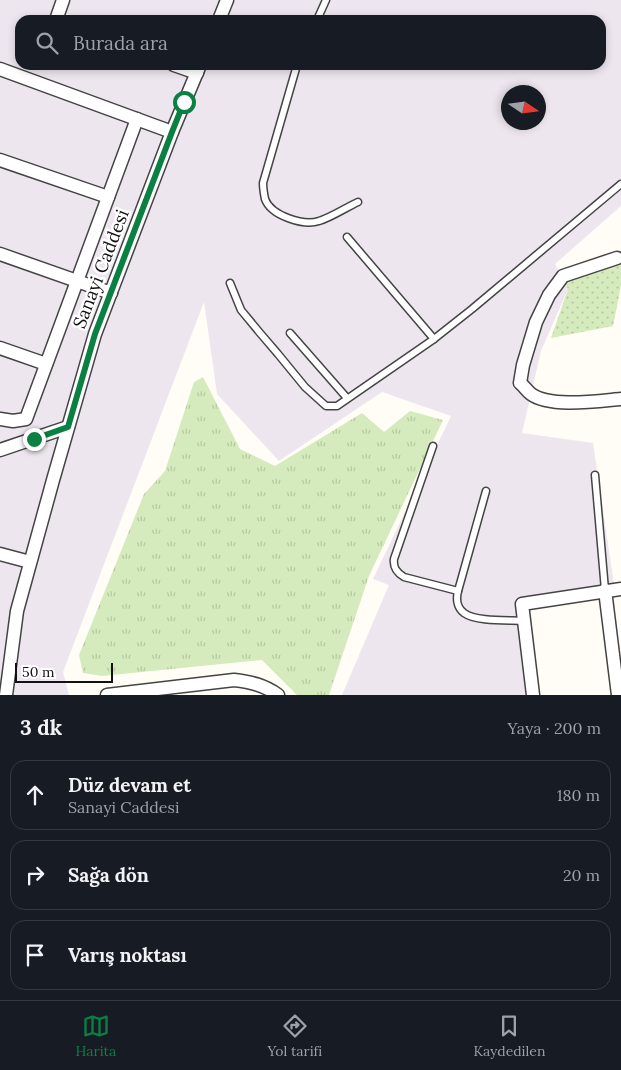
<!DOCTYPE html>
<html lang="tr">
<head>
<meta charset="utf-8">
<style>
	:root { --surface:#171b24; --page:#20242c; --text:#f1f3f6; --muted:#9ea1a6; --line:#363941; --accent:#0b8043 }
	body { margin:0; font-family:Lora,serif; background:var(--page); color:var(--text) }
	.compass { position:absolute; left:501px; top:85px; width:45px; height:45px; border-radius:50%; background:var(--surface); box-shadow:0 2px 8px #0003; rotate:103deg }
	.scale { position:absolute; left:15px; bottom:12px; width:98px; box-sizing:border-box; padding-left:5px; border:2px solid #111; border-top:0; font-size:14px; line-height:18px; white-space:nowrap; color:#111; -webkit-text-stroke:4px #fff; paint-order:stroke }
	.stop { position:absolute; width:15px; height:15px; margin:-11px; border:4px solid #0b8043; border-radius:50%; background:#fff }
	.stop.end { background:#0b8043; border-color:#fff; box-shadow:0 1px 5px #0008 }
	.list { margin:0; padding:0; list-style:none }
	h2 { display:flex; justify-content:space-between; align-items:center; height:65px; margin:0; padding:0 20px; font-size:21px }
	h2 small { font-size:16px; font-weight:400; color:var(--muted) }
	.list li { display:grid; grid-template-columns:32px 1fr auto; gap:15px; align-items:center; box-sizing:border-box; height:70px; margin:0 10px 10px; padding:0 10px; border:1px solid var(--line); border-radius:15px }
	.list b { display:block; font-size:19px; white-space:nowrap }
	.list p { margin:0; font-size:16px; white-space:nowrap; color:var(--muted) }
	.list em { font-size:16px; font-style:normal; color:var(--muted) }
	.icon { flex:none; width:28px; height:28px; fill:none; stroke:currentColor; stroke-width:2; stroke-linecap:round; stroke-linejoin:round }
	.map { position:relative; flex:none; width:621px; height:695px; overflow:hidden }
	.search { position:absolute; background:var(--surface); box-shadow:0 2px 8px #0003; left:15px; right:15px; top:15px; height:55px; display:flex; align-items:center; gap:12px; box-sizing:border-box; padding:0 18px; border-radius:15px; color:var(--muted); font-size:19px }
	.sheet { height:305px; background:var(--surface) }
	nav { display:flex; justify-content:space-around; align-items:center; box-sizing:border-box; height:70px; border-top:1px solid var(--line); background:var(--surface); font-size:14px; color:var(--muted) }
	nav a { display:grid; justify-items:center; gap:2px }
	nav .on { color:var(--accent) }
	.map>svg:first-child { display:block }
	.industrial { fill:#eee6ef; fill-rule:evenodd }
	.grass { fill:url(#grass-tufts) }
	.park { fill:url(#park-dots) }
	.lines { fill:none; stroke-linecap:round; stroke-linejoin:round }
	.lane-casing { stroke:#444; stroke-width:9 }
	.street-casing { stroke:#444; stroke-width:15 }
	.lane { stroke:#fff; stroke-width:6 }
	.street { stroke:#fff; stroke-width:12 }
	.route { stroke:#0b8043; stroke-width:6 }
	.labels { text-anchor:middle; stroke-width:5; stroke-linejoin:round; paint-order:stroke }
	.street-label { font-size:18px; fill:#111; stroke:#fff }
</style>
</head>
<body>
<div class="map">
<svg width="621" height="695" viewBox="0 0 621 695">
	<defs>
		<pattern id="grass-tufts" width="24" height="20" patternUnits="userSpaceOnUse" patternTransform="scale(1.25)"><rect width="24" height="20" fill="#d5ebbd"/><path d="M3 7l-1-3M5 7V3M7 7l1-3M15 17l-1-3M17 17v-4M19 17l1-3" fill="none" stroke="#b6c8a1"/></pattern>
		<pattern id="park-dots" width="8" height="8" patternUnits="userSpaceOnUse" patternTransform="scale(1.25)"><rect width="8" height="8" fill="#d5ebbd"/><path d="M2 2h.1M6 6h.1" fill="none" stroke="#b6c8a1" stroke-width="1.8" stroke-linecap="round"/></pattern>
	</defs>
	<rect width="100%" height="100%" fill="#fffdf5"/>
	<path class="industrial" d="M0 0H621V206L555 264 568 289 541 351 522 433 593 443 615 591 524 605 536 695H342L389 585 373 579 451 416 382 392 279 461 217 394 204 302 63 672 69 695H0ZM20 20H601V65H20ZM508 92H538V122H508Z"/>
	<path class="grass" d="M203 377 240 449 275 466 362 413 384 432 410 411 443 420 369 576 329 695H297L262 660 102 676 83 673 79 655 144 494 165 471 194 382Z"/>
	<path class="park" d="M621 259V286L613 326 551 338 568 289 563 280Z"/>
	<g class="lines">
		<defs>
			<g id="lane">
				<path d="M317 20 326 0"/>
				<path d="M297 65 263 183C263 188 264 194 265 199 271 216 304 226 319 221 330 218 347 207 358 202"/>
				<path d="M347 237 434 339"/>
				<path d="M230 283 241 310 260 333 278 354 305 387 326 406H337L434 339 472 309 621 184"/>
				<path d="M290 333 347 398"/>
				<path d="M433 446 394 559C393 567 396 572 404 577L458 591"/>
				<path d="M595 475 605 590"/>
				<path d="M486 491 458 591C456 599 457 608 464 613 476 622 509 620 524 621"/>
			</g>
			<g id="street">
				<path d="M56 20 63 0"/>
				<path d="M219 20 227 0"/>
				<path d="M174 65 197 73"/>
				<path d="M0 69 172 132"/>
				<path d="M0 160 108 197"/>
				<path d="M0 254 111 293"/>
				<path d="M617 258 563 276 549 295 536 322 523 365 520 383C524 386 527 391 531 394 550 408 598 401 621 399"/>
				<path d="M0 348 46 364"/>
				<path d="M0 419 13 421 26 419 137 119"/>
				<path d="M0 450 68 427"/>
				<path d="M0 554 30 562"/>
				<path d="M605 590 618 695"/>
				<path d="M6 695 17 611 53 480 95 334 172 132 200 65"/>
				<path d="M107 695 234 680C251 682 264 685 278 695"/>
				<path d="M533 695 522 604 621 589"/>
			</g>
		</defs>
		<use href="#lane" class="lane-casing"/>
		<use href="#street" class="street-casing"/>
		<use href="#lane" class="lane"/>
		<use href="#street" class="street"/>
	</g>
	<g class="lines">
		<path class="route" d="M34 439 68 427 95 334 172 132 184 102"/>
	</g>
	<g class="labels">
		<g class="street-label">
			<text transform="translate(101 269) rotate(-69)" y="6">Sanayi Caddesi</text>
		</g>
	</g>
</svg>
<svg class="compass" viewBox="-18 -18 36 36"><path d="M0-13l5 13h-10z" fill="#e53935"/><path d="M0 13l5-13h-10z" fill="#9ea1a6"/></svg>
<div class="scale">50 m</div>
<div class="stop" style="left:184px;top:102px"></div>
<div class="stop end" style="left:34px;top:439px"></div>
<div class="search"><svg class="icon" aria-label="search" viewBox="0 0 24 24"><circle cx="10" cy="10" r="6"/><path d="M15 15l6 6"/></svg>Burada ara</div>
</div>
<section class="sheet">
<h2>3 dk<small>Yaya · 200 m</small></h2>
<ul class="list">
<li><svg class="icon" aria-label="ahead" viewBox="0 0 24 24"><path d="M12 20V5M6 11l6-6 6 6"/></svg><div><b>Düz devam et</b><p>Sanayi Caddesi</p></div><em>180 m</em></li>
<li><svg class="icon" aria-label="right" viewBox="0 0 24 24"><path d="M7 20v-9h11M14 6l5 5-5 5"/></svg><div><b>Sağa dön</b></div><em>20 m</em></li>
<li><svg class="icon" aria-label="arrive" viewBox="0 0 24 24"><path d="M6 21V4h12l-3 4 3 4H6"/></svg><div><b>Varış noktası</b></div></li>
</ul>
</section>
<nav>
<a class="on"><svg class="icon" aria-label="map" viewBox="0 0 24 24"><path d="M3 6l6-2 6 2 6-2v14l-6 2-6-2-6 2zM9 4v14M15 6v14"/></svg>Harita</a>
<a><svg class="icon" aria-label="directions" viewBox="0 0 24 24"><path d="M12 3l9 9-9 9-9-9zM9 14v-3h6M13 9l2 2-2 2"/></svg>Yol tarifi</a>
<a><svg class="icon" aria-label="saved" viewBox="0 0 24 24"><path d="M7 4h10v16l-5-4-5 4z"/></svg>Kaydedilen</a>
</nav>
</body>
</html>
